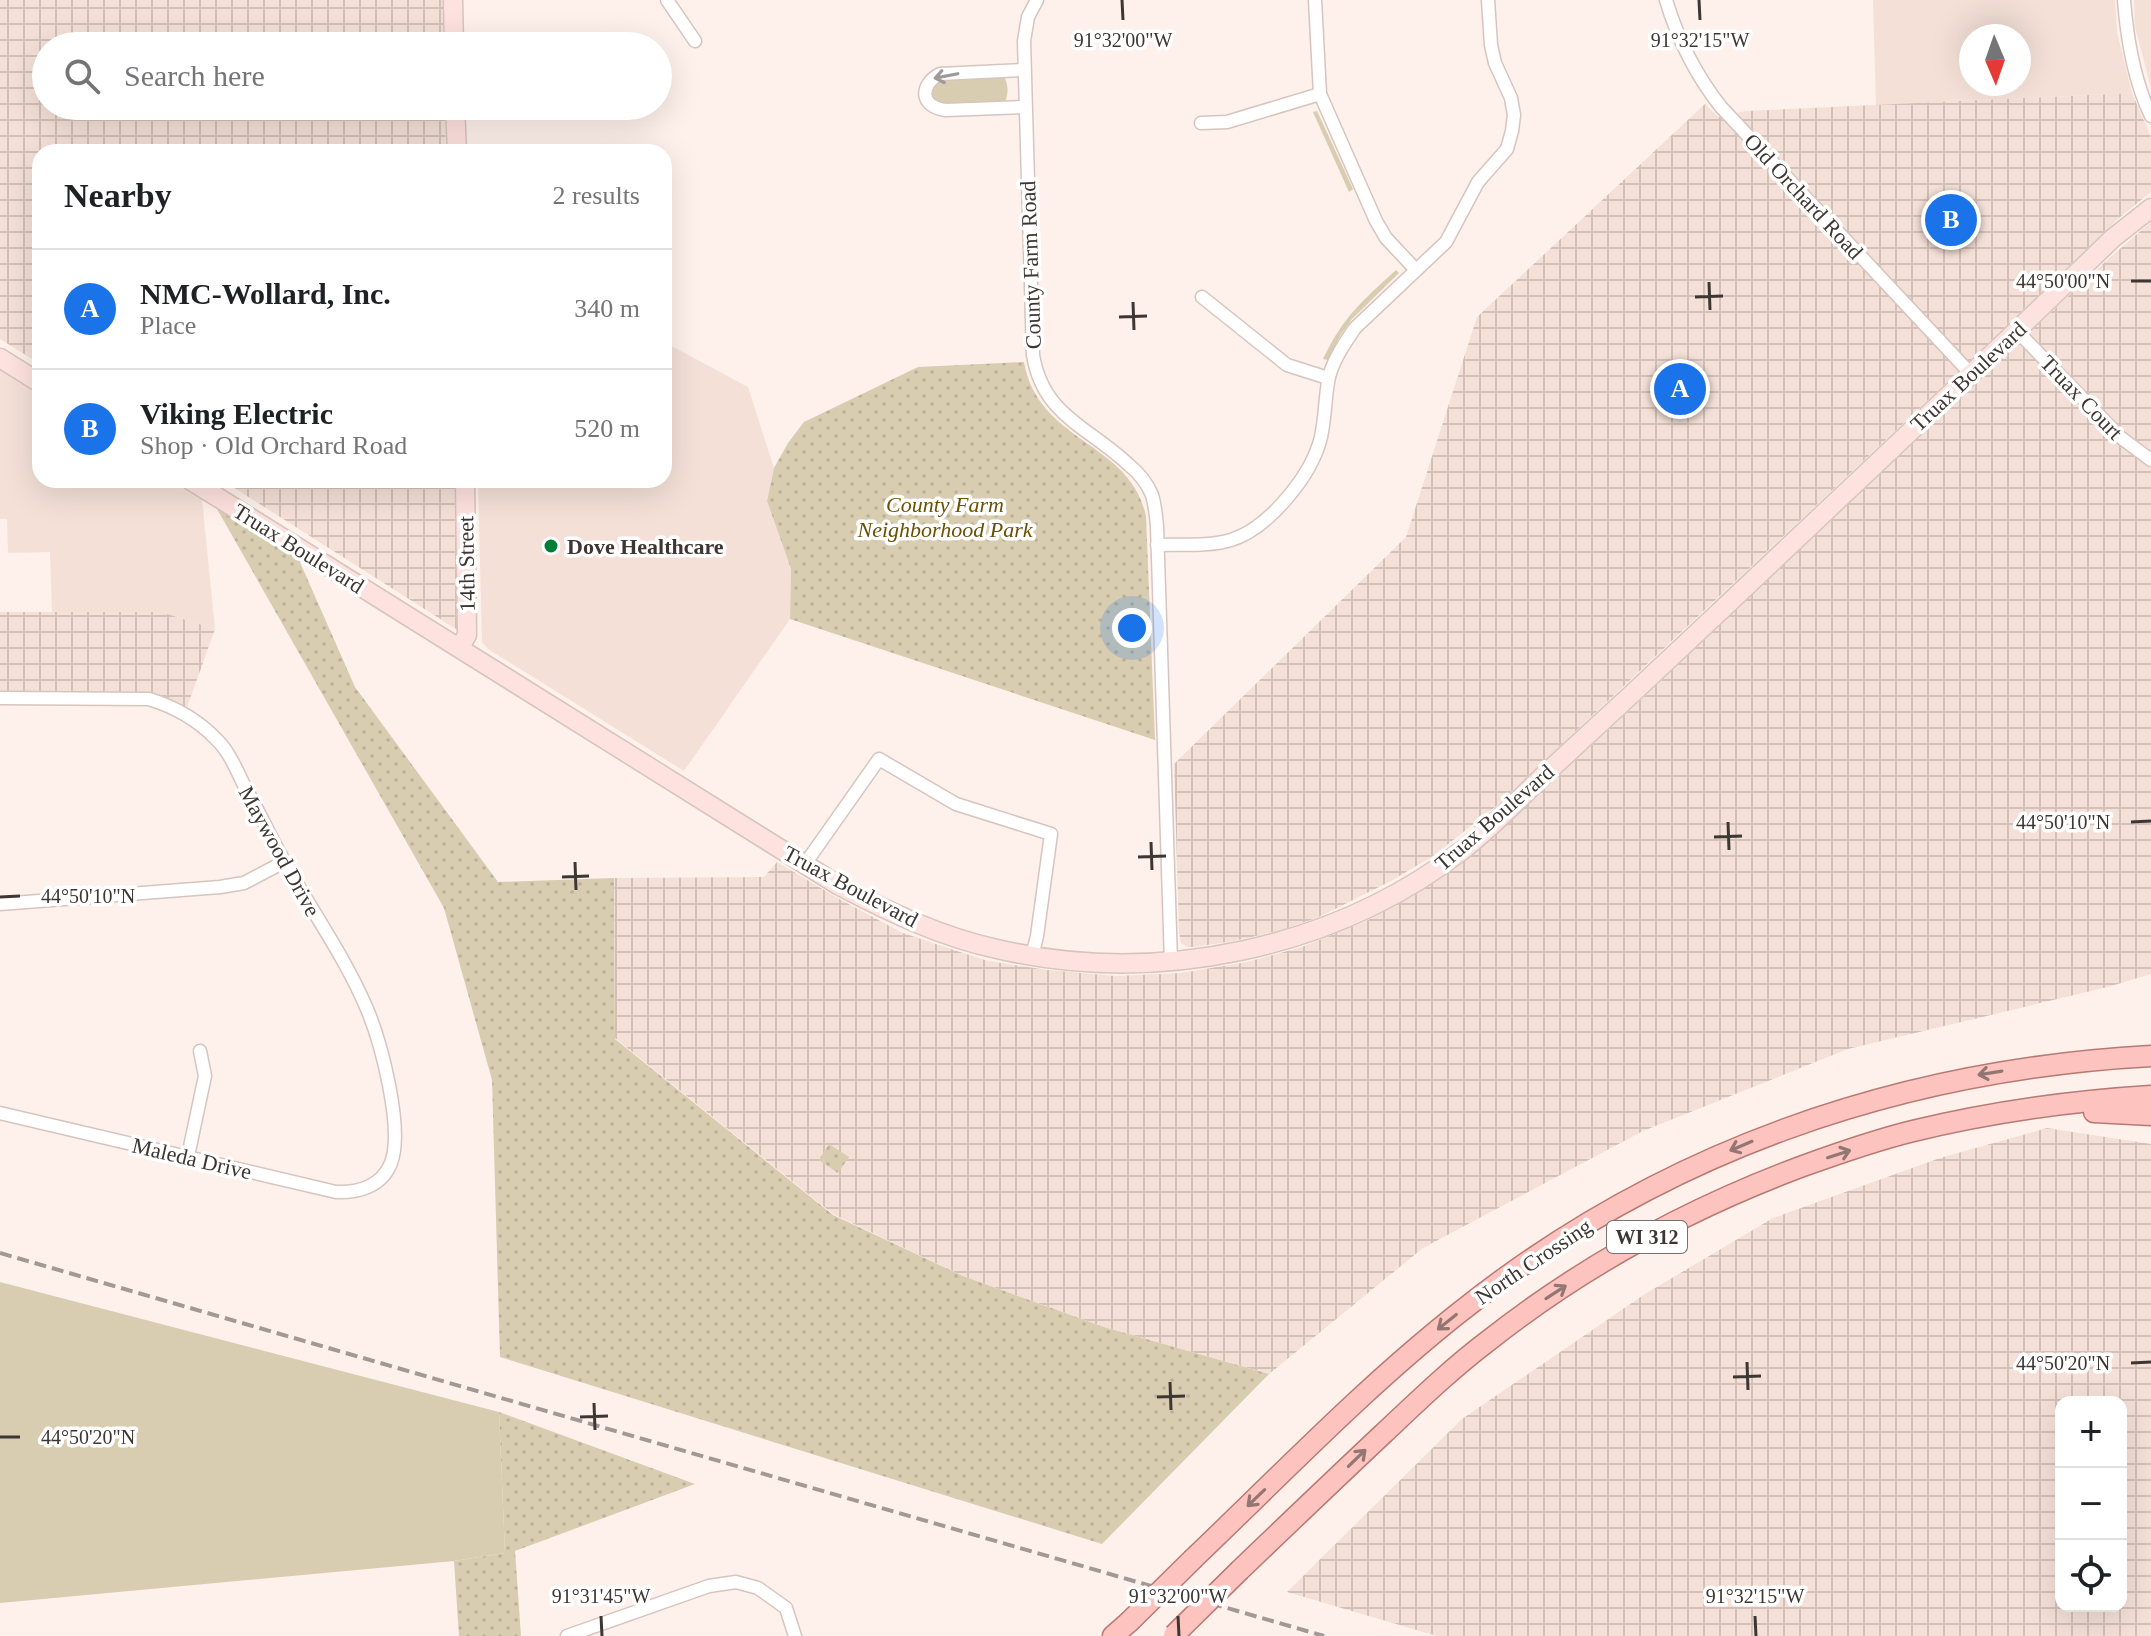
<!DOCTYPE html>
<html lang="en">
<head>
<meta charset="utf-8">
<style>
	:root { --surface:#fff; --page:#f6f6f6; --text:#202124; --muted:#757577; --line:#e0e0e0; --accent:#1a73e8 }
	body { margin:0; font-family:Georgia,serif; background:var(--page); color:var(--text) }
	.controls { position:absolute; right:24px; bottom:24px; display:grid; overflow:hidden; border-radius:16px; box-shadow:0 8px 32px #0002 }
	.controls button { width:72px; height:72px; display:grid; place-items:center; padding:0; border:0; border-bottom:2px solid var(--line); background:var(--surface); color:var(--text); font:40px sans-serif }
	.compass { position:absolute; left:1959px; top:24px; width:72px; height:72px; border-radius:50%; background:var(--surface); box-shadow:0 8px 32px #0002; rotate:178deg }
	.you { position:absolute; left:1132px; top:628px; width:28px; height:28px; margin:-20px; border:6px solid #fff; border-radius:50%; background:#1a73e8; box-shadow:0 0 0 12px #1a73e833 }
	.badge { display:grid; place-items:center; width:52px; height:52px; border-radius:50%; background:var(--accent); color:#fff; font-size:26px; font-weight:700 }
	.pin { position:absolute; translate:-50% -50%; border:4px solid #fff; box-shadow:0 2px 8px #0006 }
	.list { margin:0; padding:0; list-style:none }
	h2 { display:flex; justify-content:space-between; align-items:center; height:104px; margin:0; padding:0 32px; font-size:34px }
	h2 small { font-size:26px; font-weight:400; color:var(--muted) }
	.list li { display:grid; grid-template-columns:52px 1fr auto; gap:24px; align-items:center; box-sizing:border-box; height:120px; padding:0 32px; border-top:2px solid var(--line) }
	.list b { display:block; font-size:30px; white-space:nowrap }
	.list p { margin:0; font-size:26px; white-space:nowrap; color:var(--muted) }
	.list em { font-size:26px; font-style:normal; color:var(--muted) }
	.icon { flex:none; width:44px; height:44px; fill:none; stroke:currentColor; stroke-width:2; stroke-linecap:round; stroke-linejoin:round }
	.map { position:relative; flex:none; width:2151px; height:1636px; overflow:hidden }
	.search { position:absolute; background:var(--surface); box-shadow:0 8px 32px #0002; left:32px; top:32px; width:640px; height:88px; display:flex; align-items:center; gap:20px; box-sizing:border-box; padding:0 28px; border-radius:44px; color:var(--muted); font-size:30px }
	.panel { position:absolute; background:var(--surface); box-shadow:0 8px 32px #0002; left:32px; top:144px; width:640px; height:344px; border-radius:24px }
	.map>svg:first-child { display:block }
	.built { fill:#f4e0d7; fill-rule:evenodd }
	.industrial { fill:url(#industrial-grid); fill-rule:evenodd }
	.green { fill:#d9cdb1 }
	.park { fill:url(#park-dots) }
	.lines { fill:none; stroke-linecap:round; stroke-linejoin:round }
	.street-casing { stroke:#d6c5be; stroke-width:15 }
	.secondary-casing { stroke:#d6c5be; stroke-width:21 }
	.primary-casing { stroke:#b87972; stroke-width:23 }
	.street { stroke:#fff; stroke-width:12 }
	.secondary { stroke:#fee2df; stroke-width:18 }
	.primary { stroke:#fdc4bf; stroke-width:20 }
	.rail { stroke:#a39994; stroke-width:4; stroke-dasharray:12 6; stroke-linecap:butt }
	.primary-bridge-casing { stroke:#b87972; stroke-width:23; stroke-linecap:butt }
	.primary-bridge { stroke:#fdc4bf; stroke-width:20 }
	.oneway { stroke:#9e9a99 }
	.oneway2 { stroke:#937672 }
	.ticks { fill:none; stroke:#3d3633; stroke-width:3 }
	.poi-dot { fill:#007e37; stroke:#fff; stroke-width:3 }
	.labels { text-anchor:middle; stroke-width:7; stroke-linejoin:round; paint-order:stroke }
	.shield { fill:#fff; stroke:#777270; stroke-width:2 }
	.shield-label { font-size:20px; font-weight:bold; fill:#3d3633 }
	.street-label { font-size:22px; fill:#3d3633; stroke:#fff }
	.park-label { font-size:22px; font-style:italic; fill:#6a5000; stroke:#fff }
	.poi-label { font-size:22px; font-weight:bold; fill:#3d3633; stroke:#fff; text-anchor:start }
	.ticks-label { font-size:20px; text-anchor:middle; fill:#3d3633; stroke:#fff; stroke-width:7; stroke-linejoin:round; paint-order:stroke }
</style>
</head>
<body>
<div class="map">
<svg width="2151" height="1636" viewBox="0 0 2151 1636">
	<defs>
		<pattern id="industrial-grid" width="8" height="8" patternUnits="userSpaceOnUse" patternTransform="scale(2)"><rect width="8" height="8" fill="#f4e0d7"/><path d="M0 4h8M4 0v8" fill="none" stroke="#d2c1b9"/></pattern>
		<pattern id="park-dots" width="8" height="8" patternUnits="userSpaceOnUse" patternTransform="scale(2)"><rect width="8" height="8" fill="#d9cdb1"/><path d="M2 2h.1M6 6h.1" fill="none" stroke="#bbb199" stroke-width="1.8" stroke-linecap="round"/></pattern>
	</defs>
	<rect width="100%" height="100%" fill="#fef0ea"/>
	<g class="built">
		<path d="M1873 0H2115L2117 32 2132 93 1876 105ZM1971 36H2019V84H1971Z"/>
		<path d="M2134 0H2151V88L2135 27Z"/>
		<path d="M664 342 748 387 774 468 767 501 791 569 790 619 684 771 488 649 482 642 478 480H664Z"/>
		<path d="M0 368 40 394V480H173L202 499 215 629 160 612H52L50 552 8 553 7 519H0Z"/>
	</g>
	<g class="industrial">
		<path d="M0 0H443L444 46H46V106H445L446 152H40V364L0 339Z"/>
		<path d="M2132 93 2151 137V192L2119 218 1974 357 1495 807 1433 856 1391 881 1319 917 1282 930 1234 941 1194 947H1188L1181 943 1179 932 1174 764 1406 537 1477 317 1705 104 1718 117 1746 111Z"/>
		<path d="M2151 222V974L2108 987 1848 1049 1643 1131 1423 1248 1269 1374 1104 1327 963 1276 833 1214 615 1038 614 878 764 877 777 862 841 900 903 933 960 952 988 961 1048 970 1115 976 1181 973 1247 962 1302 947 1366 921 1416 894 1473 853 1514 817 1646 695 1929 426 2106 261Z"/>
		<path d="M222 480H455L459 631Z"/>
		<path d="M0 612H161L215 629 185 713 166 704 0 698Z"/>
		<path d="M2047 1128 2151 1144V1636H1437L1287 1592 1462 1419 1645 1294 1773 1218 1940 1158ZM2121 1402V1606H2061V1402Z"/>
	</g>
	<g class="green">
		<path d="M1004 76C1008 85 1009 93 1005 102L943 105C934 101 930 97 932 87L941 79Z"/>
		<path d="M1317 111 1353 189 1349 192 1313 112Z"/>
		<path d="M1396 270 1399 273 1352 319 1340 336 1328 360 1323 359C1343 317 1362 301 1396 270Z"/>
		<path d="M0 1282 499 1412 505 1553 454 1561 0 1603Z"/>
	</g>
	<g class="park">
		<path d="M1024 362C1038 443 1130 441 1146 516L1155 740 790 619 791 569 767 501 774 468 788 443 804 422 918 367Z"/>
		<path d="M217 509 299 560 355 687 498 882 614 878 615 1039 833 1215 963 1276 1104 1327 1269 1374 1102 1544 500 1357 492 1080 444 908Z"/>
		<path d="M829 1144 849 1157 838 1173 819 1160Z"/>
		<path d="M499 1412 695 1484 515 1551 521 1636H459L454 1561 505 1553Z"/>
	</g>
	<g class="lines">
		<defs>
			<g id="street">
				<path d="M667 0 695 41"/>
				<path d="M1037 0 1028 17 1024 41 1033 355C1043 416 1089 427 1129 465 1139 473 1147 483 1152 495 1155 505 1156 515 1157 526L1171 962"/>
				<path d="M1315 0 1320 94 1376 221 1386 238 1416 270"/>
				<path d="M1666 0C1678 40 1695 74 1721 107L1970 373"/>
				<path d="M2124 0C2127 39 2134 81 2151 116"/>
				<path d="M1023 70 940 74C919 85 920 107 946 110L1024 107"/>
				<path d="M1201 123 1227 122 1320 94"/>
				<path d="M1202 297 1287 365 1328 378"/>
				<path d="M2017 331 2120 437 2151 460"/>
				<path d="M1157 545C1182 544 1207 547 1231 540 1269 528 1312 475 1321 437 1325 419 1325 400 1328 382 1331 363 1344 344 1355 328L1446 242 1478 182 1507 149 1512 131 1514 115 1511 98 1495 63 1491 45 1488 0"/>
				<path d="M0 698 149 699C175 707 197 719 216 739 229 751 236 769 244 785 258 810 270 836 284 861 311 910 345 957 367 1009 381 1042 404 1129 391 1163 382 1186 359 1193 336 1192L0 1113"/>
				<path d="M805 864 879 759 956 804 1051 834 1037 936 1032 956"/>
				<path d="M0 904 220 887 244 883 284 862"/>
				<path d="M188 1156 205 1076 200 1051"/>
				<path d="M567 1636 709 1586 736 1582 758 1588 786 1608 795 1636"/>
			</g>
			<g id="secondary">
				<path d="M453 0 454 46"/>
				<path d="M455 106 457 152"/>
				<path d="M0 358 40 383"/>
				<path d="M190 480 838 885C889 912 941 937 997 949 1157 986 1333 950 1464 849 1492 827 1518 800 1544 775 1602 722 1659 669 1716 615 1848 490 1982 365 2113 238L2151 208"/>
				<path d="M460 647 467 635 465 480"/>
			</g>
			<g id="primary">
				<path d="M2094 1112 2151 1115"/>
				<path d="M1194 1558C1281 1475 1365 1387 1460 1312 1660 1152 1897 1070 2151 1056"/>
				<path d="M1240 1570C1288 1524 1336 1478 1384 1433 1418 1401 1451 1369 1488 1341 1583 1266 1690 1208 1803 1166 1839 1153 1876 1140 1913 1131 1991 1112 2071 1101 2151 1096"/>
				<path d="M1113 1636 1129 1622"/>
			</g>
		</defs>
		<use href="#street" class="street-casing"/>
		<use href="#secondary" class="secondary-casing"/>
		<use href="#primary" class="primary-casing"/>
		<use href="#street" class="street"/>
		<use href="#secondary" class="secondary"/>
		<use href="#primary" class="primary"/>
		<path class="rail" d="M0 1253 1324 1636"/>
		<defs>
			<g id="primary-bridge">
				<path d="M1129 1622 1194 1558"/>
				<path d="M1174 1635 1240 1570"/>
			</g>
		</defs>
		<use href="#primary-bridge" class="primary-bridge-casing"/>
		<use href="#primary-bridge" class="primary-bridge"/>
	</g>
	<defs><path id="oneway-shaft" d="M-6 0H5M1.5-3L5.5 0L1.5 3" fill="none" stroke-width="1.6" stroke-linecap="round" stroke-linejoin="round" transform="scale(2)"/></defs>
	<use class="oneway" href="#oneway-shaft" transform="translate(946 76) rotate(169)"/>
	<g class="oneway2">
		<use href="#oneway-shaft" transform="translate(1990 1073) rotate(171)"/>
		<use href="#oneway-shaft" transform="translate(1741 1146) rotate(157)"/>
		<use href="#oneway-shaft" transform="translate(1839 1154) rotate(-18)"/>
		<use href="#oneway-shaft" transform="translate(1556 1292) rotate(-33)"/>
		<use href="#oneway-shaft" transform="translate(1447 1322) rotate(141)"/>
		<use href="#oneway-shaft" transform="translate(1357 1458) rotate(-44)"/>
		<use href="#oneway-shaft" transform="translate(1256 1498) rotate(136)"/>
	</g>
	<path class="ticks" d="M1122 0 1123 20M1699 0 1700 20M2131 281H2151M1709 282 1710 310M1695 297 1723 296M1133 302 1134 330M1119 317 1147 316M1728 822 1729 850M2131 822 2151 821M1714 837 1742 836M1151 842 1152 870M1138 857 1166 856M575 862 576 890M562 877 589 876M0 897 20 896M1747 1362 1748 1390M2131 1363 2151 1362M1733 1377 1761 1376M1170 1382 1171 1410M1157 1397 1185 1396M594 1403 595 1430M580 1417 608 1416M0 1437H20M601 1616 602 1636M1178 1616 1179 1636M1755 1616 1756 1636"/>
	<circle class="poi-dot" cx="551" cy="546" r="8"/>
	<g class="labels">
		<rect class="shield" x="1607" y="1221" width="80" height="32" rx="6"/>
		<g class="shield-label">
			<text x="1647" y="1244">WI 312</text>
		</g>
		<g class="street-label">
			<text transform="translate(1804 196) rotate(47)" y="8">Old Orchard Road</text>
			<text transform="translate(1030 265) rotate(-92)" y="8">County Farm Road</text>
			<text transform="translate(1968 376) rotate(-43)" y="8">Truax Boulevard</text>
			<text transform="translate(2082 397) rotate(46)" y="8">Truax Court</text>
			<text transform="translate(299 548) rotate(32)" y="8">Truax Boulevard</text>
			<text transform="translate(466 564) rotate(-91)" y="8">14th Street</text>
			<text transform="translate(1494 817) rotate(-41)" y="8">Truax Boulevard</text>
			<text transform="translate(280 851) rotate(61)" y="8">Maywood Drive</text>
			<text transform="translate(851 886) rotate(28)" y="8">Truax Boulevard</text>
			<text transform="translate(192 1158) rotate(13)" y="8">Maleda Drive</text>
			<text transform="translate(1533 1261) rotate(-34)" y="8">North Crossing</text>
		</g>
		<g class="park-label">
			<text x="945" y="512">County Farm<tspan x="945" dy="25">Neighborhood Park</tspan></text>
		</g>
		<g class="poi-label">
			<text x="567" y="554">Dove Healthcare</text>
		</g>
	</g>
	<g class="ticks-label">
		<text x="1123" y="47">91°32'00"W</text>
		<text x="1700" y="47">91°32'15"W</text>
		<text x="2063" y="288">44°50'00"N</text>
		<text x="2063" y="829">44°50'10"N</text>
		<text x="88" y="903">44°50'10"N</text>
		<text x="2063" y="1370">44°50'20"N</text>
		<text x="88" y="1444">44°50'20"N</text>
		<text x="601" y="1603">91°31'45"W</text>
		<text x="1178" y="1603">91°32'00"W</text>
		<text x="1755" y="1603">91°32'15"W</text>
	</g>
</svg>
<div class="controls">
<button>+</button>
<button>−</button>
<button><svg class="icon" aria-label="locate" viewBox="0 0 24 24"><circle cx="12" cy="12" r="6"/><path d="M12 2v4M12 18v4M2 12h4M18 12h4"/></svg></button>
</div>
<svg class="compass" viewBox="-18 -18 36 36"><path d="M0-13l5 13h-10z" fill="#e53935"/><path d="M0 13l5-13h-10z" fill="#757577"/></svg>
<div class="you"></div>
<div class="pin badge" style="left:1680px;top:389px">A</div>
<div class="pin badge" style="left:1951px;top:220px">B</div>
<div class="search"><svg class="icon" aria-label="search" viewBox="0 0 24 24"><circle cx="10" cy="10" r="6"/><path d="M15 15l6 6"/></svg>Search here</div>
<section class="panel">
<h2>Nearby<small>2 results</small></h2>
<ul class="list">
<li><span class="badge">A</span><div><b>NMC-Wollard, Inc.</b><p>Place</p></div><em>340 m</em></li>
<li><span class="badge">B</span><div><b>Viking Electric</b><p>Shop · Old Orchard Road</p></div><em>520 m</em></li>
</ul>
</section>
</div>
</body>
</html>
